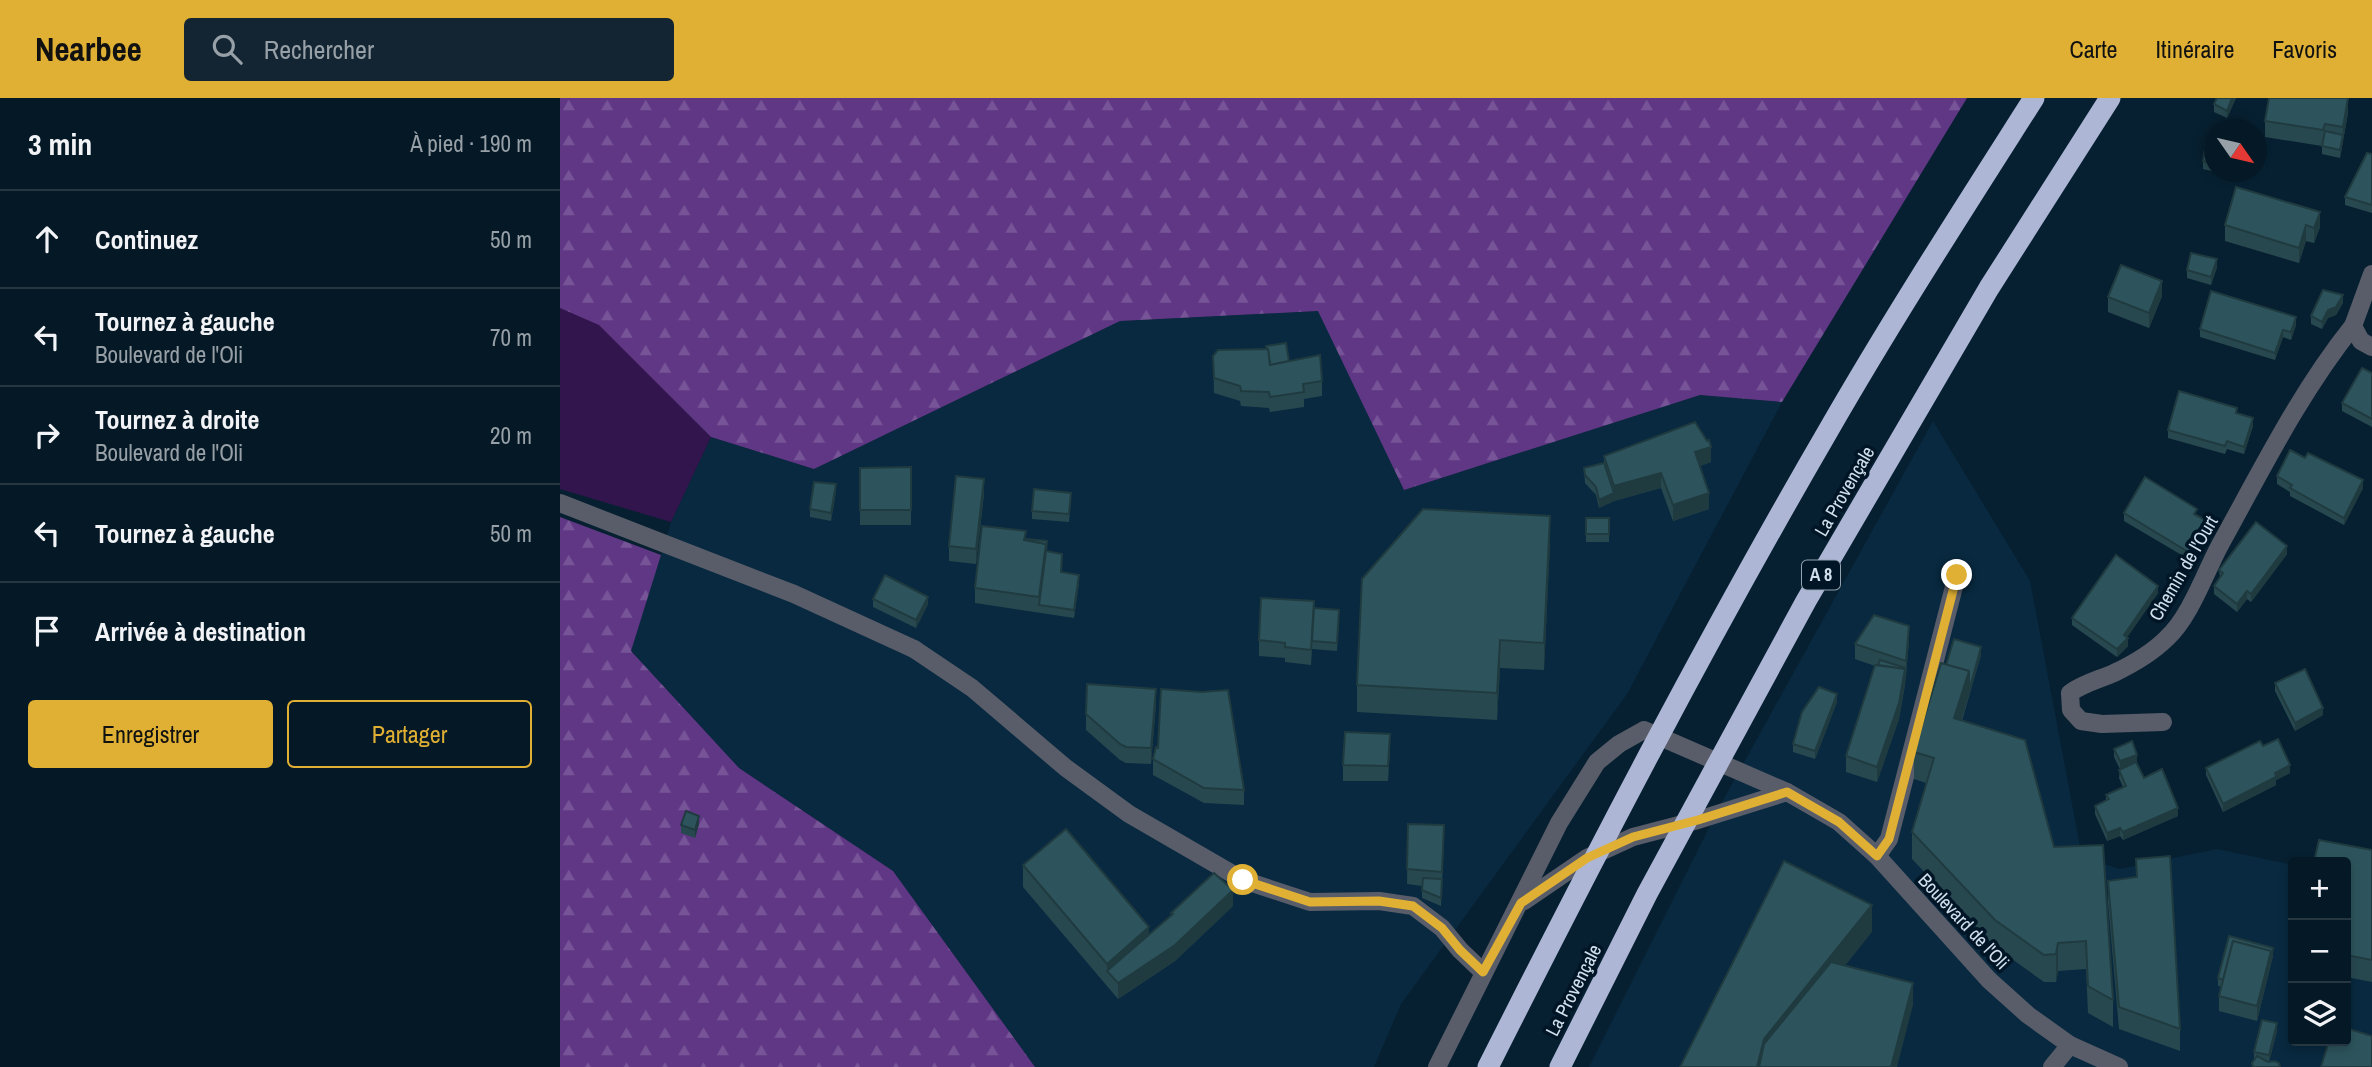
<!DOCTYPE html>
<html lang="fr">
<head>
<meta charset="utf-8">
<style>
	:root { --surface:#051825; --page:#132532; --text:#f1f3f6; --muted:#97a0a7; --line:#263742; --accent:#dfb034 }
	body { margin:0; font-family:"Archivo Narrow",sans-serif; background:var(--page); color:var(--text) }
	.controls { position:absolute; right:21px; bottom:21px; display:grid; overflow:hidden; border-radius:7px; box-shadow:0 4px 10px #0003 }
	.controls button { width:63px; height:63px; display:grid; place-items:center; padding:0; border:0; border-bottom:2px solid var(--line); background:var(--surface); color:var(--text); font:35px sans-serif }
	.compass { position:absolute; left:1644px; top:21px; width:63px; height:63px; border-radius:50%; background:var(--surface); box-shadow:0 4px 10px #0003; rotate:124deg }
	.stop { position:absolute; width:21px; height:21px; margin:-16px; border:5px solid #dfb034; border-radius:50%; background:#fff }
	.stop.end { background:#dfb034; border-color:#fff; box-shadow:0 2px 7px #0008 }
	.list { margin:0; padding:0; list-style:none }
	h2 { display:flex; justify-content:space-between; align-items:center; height:91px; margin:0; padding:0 28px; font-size:30px }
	h2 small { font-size:23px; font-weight:400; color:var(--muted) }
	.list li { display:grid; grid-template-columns:46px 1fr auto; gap:21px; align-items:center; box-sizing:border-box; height:98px; padding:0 28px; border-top:2px solid var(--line) }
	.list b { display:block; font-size:26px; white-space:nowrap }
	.list p { margin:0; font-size:23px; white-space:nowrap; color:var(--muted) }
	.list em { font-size:23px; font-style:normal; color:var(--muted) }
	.actions { display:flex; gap:14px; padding:21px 28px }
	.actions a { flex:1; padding:16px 0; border:2px solid var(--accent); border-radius:7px; text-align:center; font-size:24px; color:var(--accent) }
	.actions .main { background:var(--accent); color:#111 }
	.icon { flex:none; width:38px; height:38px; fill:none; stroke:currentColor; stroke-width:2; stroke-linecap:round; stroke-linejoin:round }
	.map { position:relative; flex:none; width:1812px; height:969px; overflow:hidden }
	header { display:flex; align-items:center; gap:42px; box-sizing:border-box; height:98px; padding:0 35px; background:var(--accent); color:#111 }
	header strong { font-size:33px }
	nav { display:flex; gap:38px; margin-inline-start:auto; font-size:24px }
	.search { width:490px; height:63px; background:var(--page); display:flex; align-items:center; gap:18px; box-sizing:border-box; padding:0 24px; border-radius:7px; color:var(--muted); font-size:26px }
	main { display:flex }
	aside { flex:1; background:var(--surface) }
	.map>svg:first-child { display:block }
	.built { fill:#08293f }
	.green { fill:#33154d }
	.forest { fill:url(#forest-firs) }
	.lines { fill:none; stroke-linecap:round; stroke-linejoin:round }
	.service { stroke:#595d69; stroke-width:18 }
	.minor { stroke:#595d69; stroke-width:18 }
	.motorway-bridge { stroke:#aeb6d6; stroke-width:21 }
	.wall { fill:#27484f }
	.shaded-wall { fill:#203b40 }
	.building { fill:#2d545c; stroke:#203b40; stroke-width:2 }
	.route { stroke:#dfb034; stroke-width:9 }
	.labels { text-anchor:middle; stroke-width:7; stroke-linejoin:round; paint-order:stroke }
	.shield { fill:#001627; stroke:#93a3b2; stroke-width:2 }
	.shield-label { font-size:18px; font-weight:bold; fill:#d2e0ed }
	.street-label { font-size:19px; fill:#d2e0ed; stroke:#001627 }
</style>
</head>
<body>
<header>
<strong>Nearbee</strong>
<div class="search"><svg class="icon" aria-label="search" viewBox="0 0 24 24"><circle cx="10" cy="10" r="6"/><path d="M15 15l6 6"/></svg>Rechercher</div>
<nav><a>Carte</a><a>Itinéraire</a><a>Favoris</a></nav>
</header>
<main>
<aside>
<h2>3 min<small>À pied · 190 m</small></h2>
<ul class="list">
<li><svg class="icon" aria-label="ahead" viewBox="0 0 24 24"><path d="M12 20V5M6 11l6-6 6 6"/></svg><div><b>Continuez</b></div><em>50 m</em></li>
<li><svg class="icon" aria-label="left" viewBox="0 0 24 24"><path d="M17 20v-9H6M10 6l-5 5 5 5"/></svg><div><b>Tournez à gauche</b><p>Boulevard de l'Oli</p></div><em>70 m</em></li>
<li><svg class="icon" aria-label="right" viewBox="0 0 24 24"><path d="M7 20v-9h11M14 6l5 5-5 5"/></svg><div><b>Tournez à droite</b><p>Boulevard de l'Oli</p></div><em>20 m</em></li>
<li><svg class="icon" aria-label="left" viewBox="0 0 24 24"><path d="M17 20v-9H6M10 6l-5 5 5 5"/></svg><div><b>Tournez à gauche</b></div><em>50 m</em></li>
<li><svg class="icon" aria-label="arrive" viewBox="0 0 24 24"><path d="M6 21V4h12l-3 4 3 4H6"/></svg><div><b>Arrivée à destination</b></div></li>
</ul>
<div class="actions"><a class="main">Enregistrer</a><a>Partager</a></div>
</aside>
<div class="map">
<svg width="1812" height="969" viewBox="0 0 1812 969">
	<defs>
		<pattern id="forest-firs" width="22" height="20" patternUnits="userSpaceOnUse" patternTransform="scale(1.75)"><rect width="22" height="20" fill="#603785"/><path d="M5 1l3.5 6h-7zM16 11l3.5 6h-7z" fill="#765497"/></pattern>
	</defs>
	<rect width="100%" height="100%" fill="#072031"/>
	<g class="built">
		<path d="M759 213 844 392 1140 297 1222 304 1067 596 841 906 814 969H475L333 773 179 670 71 553 111 424 151 339 254 371 560 223Z"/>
		<path d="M1373 323 1470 483 1522 759 1560 771 1657 751 1733 767V943H1786V779L1812 784V969H1029L1162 704Z"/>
	</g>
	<path class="green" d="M0 210 39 226 151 339 111 424 0 391Z"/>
	<g class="forest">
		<path d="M0 0H1407L1222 304 1140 297 844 392 758 213 560 223 254 371 151 339 39 227 0 210Z"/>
		<path d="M0 419 101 457 71 553 179 670 333 773 475 969H0Z"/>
	</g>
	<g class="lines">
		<g class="service">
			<path d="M0 405 234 496 354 551"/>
			<path d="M1603 624 1542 626 1521 623 1511 612 1510 595C1524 585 1538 582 1554 575 1573 566 1592 555 1607 540 1630 519 1645 475 1660 447 1701 373 1740 294 1793 228"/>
			<path d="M1317 758 1329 741 1397 477"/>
			<path d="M1492 969 1510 947"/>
		</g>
		<g class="minor">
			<path d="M1812 176 1793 228 1801 243 1812 249"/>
			<path d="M354 551 412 590 506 670 569 716 683 782 750 804 819 803 853 808 882 830 900 852 923 874"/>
			<path d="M964 803 1027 760 1073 739 1138 722 1227 694"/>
			<path d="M877 969 999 725 1037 664 1059 646 1084 632 1227 694 1279 724 1317 758 1429 882 1468 917 1510 947 1559 969"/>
		</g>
		<g class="motorway-bridge">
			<path d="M928 969C1036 755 1147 541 1268 333 1333 220 1404 110 1474 0"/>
			<path d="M1000 969 1087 796 1246 503 1429 190 1550 0"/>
		</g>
	</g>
	<g class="wall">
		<path d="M1676 0 1667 20 1654 14V6Z"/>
		<path d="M1788 15 1780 60 1762 56V48L1705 39V23Z"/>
		<path d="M1655 47V74H1665L1664 76 1643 71V63Z"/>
		<path d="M1812 56V115L1785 107V99Z"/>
		<path d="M1676 89 1760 129 1754 145 1746 143 1739 165 1665 143V127Z"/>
		<path d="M1657 169 1651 187 1627 180V172Z"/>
		<path d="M1602 198 1589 230 1548 214V199Z"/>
		<path d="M1783 205 1776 217 1768 220 1762 231 1751 226V218Z"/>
		<path d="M1736 227 1731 242 1723 239 1715 262 1640 239V231Z"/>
		<path d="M653 258 729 263 762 283V298L744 301V309L710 314 709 310 681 308 680 303 654 295Z"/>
		<path d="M1812 275V329L1782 313V305Z"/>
		<path d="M1677 316 1693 328 1684 356 1667 351 1665 356 1608 340V332Z"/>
		<path d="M1044 358 1151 364 1140 368 1149 411 1113 423 1101 390 1054 403 1039 410 1036 397 1025 385 1024 370 1044 366Z"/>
		<path d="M351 369V427H300V370Z"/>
		<path d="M1717 378 1803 390 1784 427 1730 398V394L1717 386Z"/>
		<path d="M276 394 271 423 250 419V411Z"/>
		<path d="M424 396 416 466 389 463V448Z"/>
		<path d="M511 403 509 424 472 421V413Z"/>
		<path d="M1564 415 1637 417 1649 432 1630 462 1564 423Z"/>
		<rect x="1026" y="420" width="23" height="24"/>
		<path d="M466 441 487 453 502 474 519 485 514 520 415 505V490Z"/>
		<path d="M990 445 984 572 940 570 937 622 797 614V587Z"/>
		<path d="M1727 456 1691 504 1687 501 1677 514 1654 496V488L1660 480 1659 472Z"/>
		<path d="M1598 495 1567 539 1568 548 1557 559 1512 527V520Z"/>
		<path d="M313 501 368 506 356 530 313 509Z"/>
		<path d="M754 510 779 520 777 553 752 551 751 567 725 564V560L699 558V542Z"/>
		<path d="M1349 543 1345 587 1339 621 1317 684 1286 674V658L1315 568 1295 561V546Z"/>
		<path d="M1421 557 1402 623 1494 749 1553 902V929L1528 915 1526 871 1498 873 1496 884H1484L1435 849 1352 761V734L1366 685 1354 681V654L1386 567Z"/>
		<path d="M1715 585 1763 617 1735 633 1715 593Z"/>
		<path d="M1277 604 1255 661 1233 654V646Z"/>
		<path d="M596 606 591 666 566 665 560 662 526 632V616Z"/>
		<path d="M1703 648 1730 675 1716 682V687L1663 714 1646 677V670Z"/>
		<path d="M830 651 828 683H783V667Z"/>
		<path d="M1554 651 1577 665H1576L1584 680 1618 718 1563 742 1560 738 1547 743 1535 716V708L1546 702V697L1563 689 1559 680 1560 671 1554 659Z"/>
		<path d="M593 661 684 692V707L644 705 593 677Z"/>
		<path d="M139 726 135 740 121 735V727Z"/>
		<path d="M848 726 884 742 881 808 862 800V788L847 786Z"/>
		<path d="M1812 752V884L1786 879V764Z"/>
		<path d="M1576 761 1620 931V953L1559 931 1548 805V783L1576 779Z"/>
		<path d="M463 767 589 836 611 818V815L673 808 615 863 558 901 463 789Z"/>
		<path d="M1713 858 1697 923 1659 913V898L1662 889 1658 888V880Z"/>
		<path d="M1717 933 1709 964 1720 969H1692V965L1694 962V954Z"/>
	</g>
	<g class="shaded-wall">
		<path d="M1672 0H1676L1667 20V13Z"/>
		<path d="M1788 0V15L1780 60 1783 29Z"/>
		<path d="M1760 114V129L1754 145V130Z"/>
		<path d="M1746 127V143L1739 165V150Z"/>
		<path d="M1657 161V169L1651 187V179Z"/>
		<path d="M1602 183V198L1589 230V215Z"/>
		<path d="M1783 197V205L1776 217 1768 220 1762 231V224L1768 212Z"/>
		<path d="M1736 219V227L1731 242V234Z"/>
		<path d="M1723 232V239L1715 262V255Z"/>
		<path d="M1693 320V328L1684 356V349Z"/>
		<path d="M1151 349V364L1135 370V354Z"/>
		<path d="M1101 375V390L1054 403 1039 410V402L1054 395V388Z"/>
		<path d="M424 381V396L416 466V451Z"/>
		<path d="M1803 382V390L1784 427V420Z"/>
		<path d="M276 386V394L271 423V415Z"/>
		<path d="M1149 395V411L1113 423V407Z"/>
		<path d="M990 418V445L984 572V545Z"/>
		<path d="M1649 424V432L1630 462V455Z"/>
		<path d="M1727 448V456L1691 504V496Z"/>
		<path d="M519 477V485L514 520V512Z"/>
		<path d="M1598 488V495L1564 544 1568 540V548L1557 559V551L1564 537Z"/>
		<path d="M1687 493V501L1677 514V506Z"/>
		<path d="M368 499V506L356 530V522Z"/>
		<path d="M1349 528V543L1345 587 1339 621 1317 684V669L1345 571V579Z"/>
		<path d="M940 542V570L937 622V595Z"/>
		<path d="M1421 549V557L1394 647V620L1409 573Z"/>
		<path d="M596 591V606L591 666V650Z"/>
		<path d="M1277 596V604L1255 661V653Z"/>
		<path d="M1763 610V617L1735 633V625Z"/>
		<path d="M830 636V651L828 683V668Z"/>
		<path d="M1577 657V665L1560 671V663Z"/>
		<path d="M1730 667V675L1716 682V687L1663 714V706L1715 675Z"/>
		<path d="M1618 710V718L1563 742V734Z"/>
		<path d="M139 718V726L135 740V732Z"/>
		<path d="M1560 730V738L1547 743V735Z"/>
		<path d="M673 792V808L615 863 558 901V885Z"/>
		<path d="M1312 807V834L1204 969H1197L1204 941Z"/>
		<path d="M589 829V851L547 873V888V866Z"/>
		<path d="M1498 845V873L1496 884V856Z"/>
		<path d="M1713 850V858L1697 923V908L1711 853Z"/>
		<path d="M1353 885V907L1337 969H1331Z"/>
		<path d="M1717 925V933L1709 965V957Z"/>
	</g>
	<g class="building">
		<path d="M1657 0H1672L1667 13 1654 6Z"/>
		<path d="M1709 0H1788L1783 29 1765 26 1763 32 1705 23Z"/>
		<path d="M1765 33 1783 37 1780 52 1762 48Z"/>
		<path d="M1646 45 1655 47V66L1643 63Z"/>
		<path d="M1807 55 1812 56V107L1785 99Z"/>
		<path d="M1676 89 1760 114 1754 130 1746 127 1739 150 1665 127Z"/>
		<path d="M1631 155 1657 161 1651 179 1627 172Z"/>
		<path d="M1561 167 1602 183 1589 215 1548 199Z"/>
		<path d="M1763 192 1783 197 1776 209 1768 212 1762 224 1751 218Z"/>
		<path d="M1651 193 1736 219 1731 234 1723 232 1715 255 1640 231Z"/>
		<path d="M726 245 729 263 710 267 708 251H707L706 248Z"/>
		<path d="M708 251 710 267 760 257 762 283 743 286 744 294 710 299 709 294 681 293 680 288 654 280 653 258 658 252Z"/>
		<path d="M1802 270 1812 275V321L1782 305Z"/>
		<path d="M1619 293 1677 310 1676 315 1693 320 1684 349 1667 343 1665 348 1608 332Z"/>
		<path d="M1135 324 1147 343 1149 342 1151 349 1135 354 1149 395 1113 407 1101 375 1054 388 1044 358Z"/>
		<path d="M1730 352 1745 360 1748 355 1803 382 1784 420 1730 390 1732 387 1717 378Z"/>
		<path d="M1044 365 1054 395 1039 402 1036 389 1025 377 1024 370Z"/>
		<path d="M351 369V412H300V370Z"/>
		<path d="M396 378 424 381 416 451 389 448Z"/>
		<path d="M1585 379 1637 411 1634 416 1649 424 1630 455 1564 415Z"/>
		<path d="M254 384 276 386 271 415 250 411Z"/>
		<path d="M474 391 511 395 509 416 472 413Z"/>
		<path d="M863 411 990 418 984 545 940 542 937 595 797 587 802 481Z"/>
		<rect x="1026" y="420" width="23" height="16"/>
		<path d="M1696 424 1727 448 1691 496 1687 493 1677 506 1654 488 1663 475 1659 472Z"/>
		<path d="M422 428 466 433 464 442 486 446 479 499 415 490Z"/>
		<path d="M466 441 487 443 486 453V446L465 442Z"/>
		<path d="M486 453 502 456 501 474 519 477 514 512 479 507Z"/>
		<path d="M1556 457 1598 488 1564 537 1568 540 1557 551 1512 520Z"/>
		<path d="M325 477 368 499 356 522 313 501Z"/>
		<path d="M701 500 754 503 751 552 725 549V545L699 542Z"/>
		<path d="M754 510 779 512 777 545 752 543Z"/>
		<path d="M1314 517 1349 528 1346 563 1295 546Z"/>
		<path d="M1394 541 1421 549 1409 593V573L1386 567Z"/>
		<path d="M1320 562 1346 570 1345 579V571L1318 567Z"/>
		<path d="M1381 565 1409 573 1394 620 1465 642 1494 749 1543 747 1553 902 1528 888 1526 843 1498 845 1496 856 1484 857 1435 822 1352 734 1374 660 1354 654Z"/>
		<path d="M1315 567 1345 571 1339 605 1317 669 1286 658Z"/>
		<path d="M1745 571 1763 610 1735 625 1715 585Z"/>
		<path d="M527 586 596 591 591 650 566 649 560 646 526 616Z"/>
		<path d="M1259 589 1277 596 1255 653 1233 646 1242 614Z"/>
		<path d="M601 591 642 594 668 592 684 692 644 690 593 661 596 649 598 650Z"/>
		<path d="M785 634 830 636 828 668 783 667Z"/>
		<path d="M1718 641 1730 667 1715 675 1716 679 1663 706 1646 670 1700 643 1703 648Z"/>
		<path d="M1572 643 1577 657 1560 663 1554 651Z"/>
		<path d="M1576 664 1584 680 1602 671 1618 710 1563 734 1560 730 1547 735 1535 708 1549 701 1546 697 1566 688 1559 672Z"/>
		<path d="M126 713 139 718 135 732 121 727Z"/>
		<path d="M848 726 884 727 882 774 847 771Z"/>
		<path d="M506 731 589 829 547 866 463 767Z"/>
		<path d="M1759 742 1812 752V862L1786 857V764H1754Z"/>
		<path d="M1610 758 1620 931 1559 909 1548 783 1577 779 1576 761Z"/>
		<path d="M1224 763 1312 807 1204 941 1197 969H1120Z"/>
		<path d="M654 775 673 792 615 847 558 885 547 873 613 816 611 815Z"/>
		<path d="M863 780 882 781 881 800 862 792Z"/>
		<path d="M1669 838 1713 850 1711 860V853L1673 843 1663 882 1658 880Z"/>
		<path d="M1673 843 1711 853 1697 908 1659 898Z"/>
		<path d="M1271 864 1353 885 1331 969H1199L1204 946Z"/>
		<path d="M1702 922 1717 925 1709 957 1694 954Z"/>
		<path d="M1786 930 1812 938V969H1761L1769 943H1786Z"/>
		<path d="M1697 958 1708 964 1715 963 1719 965 1720 969H1693L1692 965Z"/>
	</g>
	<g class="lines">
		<path class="route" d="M683 782 750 804 819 803 853 808 882 830 900 852 923 874 961 805 1027 760 1073 739 1138 722 1227 694 1279 724 1317 758 1329 741 1397 477"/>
	</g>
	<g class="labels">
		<rect class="shield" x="1242" y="462.5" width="38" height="29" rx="5"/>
		<g class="shield-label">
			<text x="1261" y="483">A 8</text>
		</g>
		<g class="street-label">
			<text transform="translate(1284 393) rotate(-60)" y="7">La Provençale</text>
			<text transform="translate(1623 470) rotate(-60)" y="7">Chemin de l'Ourt</text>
			<text transform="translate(1404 823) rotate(47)" y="7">Boulevard de l'Oli</text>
			<text transform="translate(1013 892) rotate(-63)" y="7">La Provençale</text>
		</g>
	</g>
</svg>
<div class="controls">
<button>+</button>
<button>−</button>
<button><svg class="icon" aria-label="layers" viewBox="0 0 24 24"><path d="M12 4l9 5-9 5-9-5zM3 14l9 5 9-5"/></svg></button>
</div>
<svg class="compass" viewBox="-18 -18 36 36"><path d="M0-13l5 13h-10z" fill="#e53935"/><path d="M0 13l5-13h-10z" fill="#97a0a7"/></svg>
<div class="stop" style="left:683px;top:782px"></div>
<div class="stop end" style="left:1397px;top:477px"></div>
</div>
</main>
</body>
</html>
